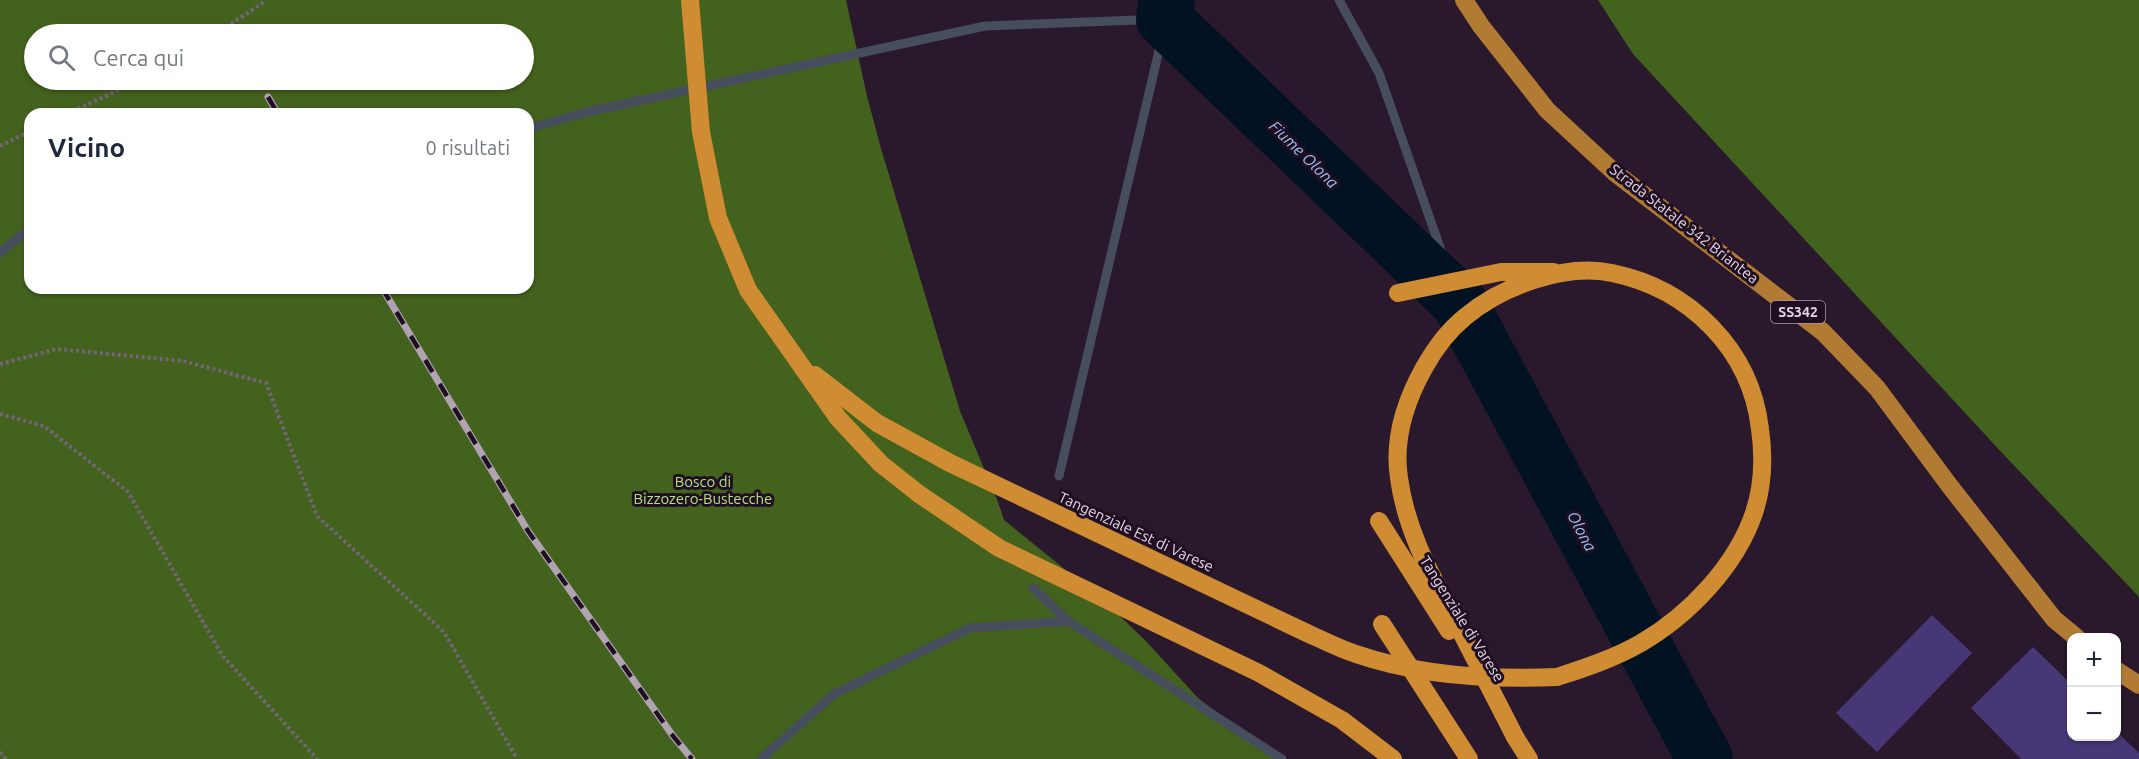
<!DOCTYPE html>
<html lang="it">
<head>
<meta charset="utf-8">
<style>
	:root { --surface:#fff; --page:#f6f6f7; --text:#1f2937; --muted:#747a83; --line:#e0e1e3 }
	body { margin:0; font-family:Ubuntu,sans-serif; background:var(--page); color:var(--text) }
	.controls { position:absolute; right:18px; bottom:18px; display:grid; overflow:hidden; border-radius:12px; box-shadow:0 2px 4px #0004 }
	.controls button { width:54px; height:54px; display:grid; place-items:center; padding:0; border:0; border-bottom:2px solid var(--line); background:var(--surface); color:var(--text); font:30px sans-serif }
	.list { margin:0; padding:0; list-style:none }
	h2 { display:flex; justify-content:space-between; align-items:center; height:78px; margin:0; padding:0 24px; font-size:26px }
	h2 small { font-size:20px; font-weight:400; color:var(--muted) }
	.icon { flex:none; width:33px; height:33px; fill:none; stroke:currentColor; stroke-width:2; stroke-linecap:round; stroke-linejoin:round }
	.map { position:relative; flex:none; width:2139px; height:759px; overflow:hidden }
	.search { position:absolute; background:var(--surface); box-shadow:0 2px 4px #0004; left:24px; top:24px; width:510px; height:66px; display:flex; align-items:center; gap:15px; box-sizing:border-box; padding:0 21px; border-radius:33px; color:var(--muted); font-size:22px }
	.panel { position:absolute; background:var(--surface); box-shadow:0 2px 4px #0004; left:24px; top:108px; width:510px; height:186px; border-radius:18px }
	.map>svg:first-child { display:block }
	.forest { fill:#43621d; fill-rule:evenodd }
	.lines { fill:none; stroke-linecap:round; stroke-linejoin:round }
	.stream { stroke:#464d5d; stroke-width:9 }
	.river { stroke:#031223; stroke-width:56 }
	.building { fill:#483776 }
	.path { stroke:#746476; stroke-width:4; stroke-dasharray:3 3; stroke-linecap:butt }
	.major { stroke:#b27b33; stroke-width:18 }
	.highway { stroke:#cf8c32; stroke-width:18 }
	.rail-casing { stroke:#b2a3b3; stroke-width:7 }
	.rail { stroke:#200f22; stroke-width:4.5; stroke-dasharray:14; stroke-linecap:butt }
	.highway-bridge { stroke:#cf8c32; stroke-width:18 }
	.labels { text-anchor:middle; stroke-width:6; stroke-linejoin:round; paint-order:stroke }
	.shield { fill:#200f22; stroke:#a89aaa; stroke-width:1.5 }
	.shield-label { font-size:14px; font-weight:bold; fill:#e3d6e4 }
	.street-label { font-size:15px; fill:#e3d6e4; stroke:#200f22 }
	.park-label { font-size:15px; fill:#b1e081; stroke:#200f22 }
	.water-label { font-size:16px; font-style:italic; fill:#98c4f2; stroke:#200f22 }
</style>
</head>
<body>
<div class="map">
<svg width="2139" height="759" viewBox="0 0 2139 759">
	<rect width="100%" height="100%" fill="#2a182c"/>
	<g class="forest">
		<path d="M0 0H846L867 96 880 145 960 411 998 502 1004 520 1104 601 1145 640 1198 698 1279 759H0ZM34 34H524V80H34ZM30 114H528V288H30Z"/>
		<path d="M1598 0H2139V597L2004 455 1633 54Z"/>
	</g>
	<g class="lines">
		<g class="stream">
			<path d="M1339 0 1379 73 1459 302"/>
			<path d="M528 129 587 112 985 26 1164 19 1161 42 1059 476"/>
			<path d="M0 253 21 235 30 232"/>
			<path d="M1033 588 1068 621 1282 759"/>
			<path d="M761 759 834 694 970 628 1068 621"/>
		</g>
		<path class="river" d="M1167 0 1164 19 1459 302 1705 759"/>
	</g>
	<g class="building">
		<path d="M1932 615 1972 653 1877 752 1836 713Z"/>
		<path d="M2033 647 2072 685V736H2116V731L2139 753V759H2021L1971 708Z"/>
	</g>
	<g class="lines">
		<g class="path">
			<path d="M216 34 264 2"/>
			<path d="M67 114 140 80"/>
			<path d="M0 146 30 131"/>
			<path d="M0 364 57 349 183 361 266 383 317 516 444 632 517 759"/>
			<path d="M0 414 44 426 128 492 222 655 317 759"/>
			<path d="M0 752 6 759"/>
		</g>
		<g class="major">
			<path d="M1464 0 1481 26 1547 110 1614 172 1823 332 1877 388 1949 485 2054 619 2077 638"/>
			<path d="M2116 670 2139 685"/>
		</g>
		<g class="highway">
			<path d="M690 0 701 132 718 218 748 290 838 418 881 464 919 494 999 548 1259 673 1342 720 1393 759"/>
			<path d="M1398 293 1501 272H1554"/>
			<path d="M815 375 877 423 950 463 1309 634C1325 641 1340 649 1356 654 1420 676 1490 680 1557 677"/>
			<path d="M1515 737 1529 759"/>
		</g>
		<defs>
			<g id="rail">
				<path d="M268 97 278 114"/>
				<path d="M382 288 528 531 673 736 692 759"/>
			</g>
		</defs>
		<use href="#rail" class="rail-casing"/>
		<use href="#rail" class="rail"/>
		<g class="highway-bridge">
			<path d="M1379 521 1449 631"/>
			<path d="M1382 624 1469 759"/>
			<path d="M1515 737C1495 697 1474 658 1454 618 1430 573 1406 530 1399 478 1393 439 1405 402 1424 368 1434 350 1449 330 1465 317 1502 286 1565 263 1612 273 1690 289 1751 350 1760 429 1764 457 1763 486 1754 513 1736 566 1689 615 1641 643 1615 658 1585 668 1557 677"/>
		</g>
	</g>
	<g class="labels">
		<rect class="shield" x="1771" y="301" width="54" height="22" rx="4.5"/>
		<g class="shield-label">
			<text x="1798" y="317">SS342</text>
		</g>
		<g class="street-label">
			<text transform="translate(1684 224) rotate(38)" y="5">Strada Statale 342 Briantea</text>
			<text transform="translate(1136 532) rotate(25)" y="5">Tangenziale Est di Varese</text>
			<text transform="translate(1462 619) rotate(58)" y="5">Tangenziale di Varese</text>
		</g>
		<g class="park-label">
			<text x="703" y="487">Bosco di<tspan x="703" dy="17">Bizzozero-Bustecche</tspan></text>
		</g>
		<g class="water-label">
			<text transform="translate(1304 154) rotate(44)" y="6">Fiume Olona</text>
			<text transform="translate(1582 531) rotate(62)" y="6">Olona</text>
		</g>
	</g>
</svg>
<div class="controls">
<button>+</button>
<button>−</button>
</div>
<div class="search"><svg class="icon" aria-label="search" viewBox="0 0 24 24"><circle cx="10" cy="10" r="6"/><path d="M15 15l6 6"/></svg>Cerca qui</div>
<section class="panel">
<h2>Vicino<small>0 risultati</small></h2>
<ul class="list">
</ul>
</section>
</div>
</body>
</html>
